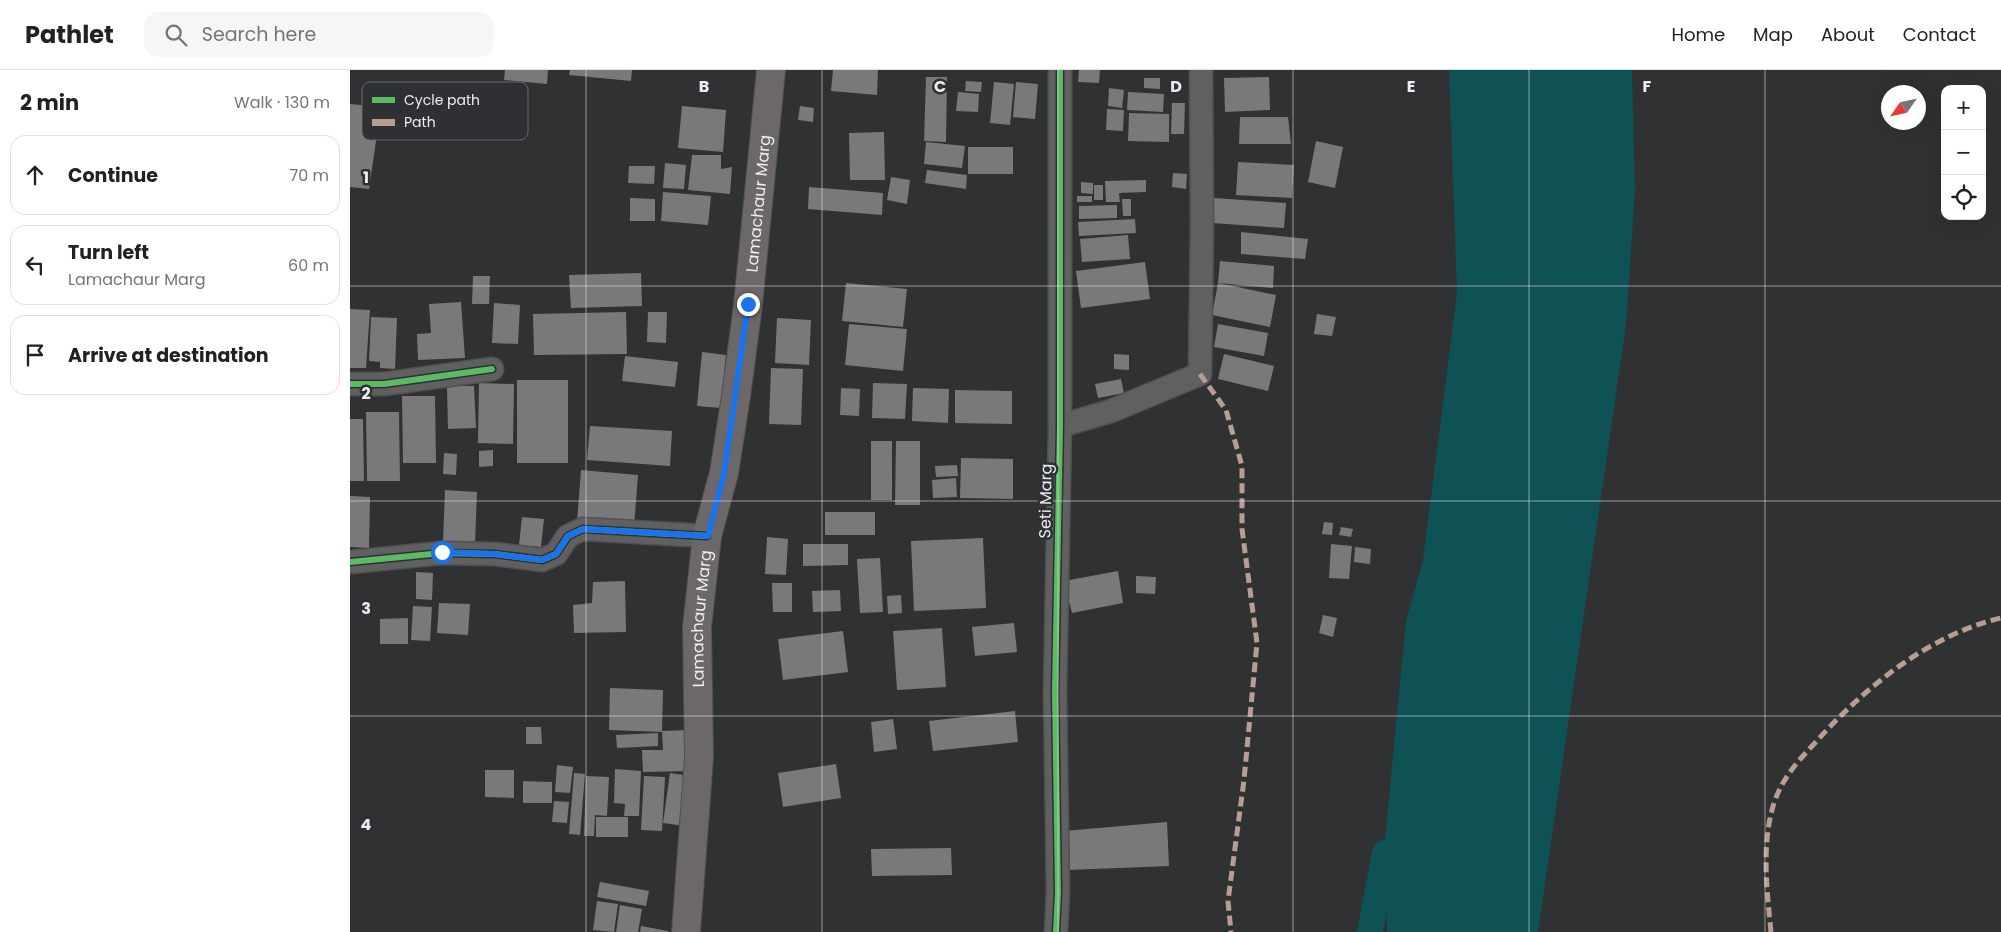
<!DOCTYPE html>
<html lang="en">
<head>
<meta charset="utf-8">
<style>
	:root { --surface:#fff; --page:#f6f6f6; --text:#202124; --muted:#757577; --line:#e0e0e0 }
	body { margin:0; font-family:Poppins,sans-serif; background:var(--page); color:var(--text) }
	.controls { position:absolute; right:15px; top:15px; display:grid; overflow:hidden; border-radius:10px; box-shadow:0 5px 20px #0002 }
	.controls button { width:45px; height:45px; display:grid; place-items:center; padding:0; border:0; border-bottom:1px solid var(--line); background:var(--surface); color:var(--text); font:25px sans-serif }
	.compass { position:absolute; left:1531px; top:15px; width:45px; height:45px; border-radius:50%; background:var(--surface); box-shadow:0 5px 20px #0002; rotate:236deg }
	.stop { position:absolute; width:15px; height:15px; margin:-11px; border:4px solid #1a73e8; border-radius:50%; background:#fff }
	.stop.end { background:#1a73e8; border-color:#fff; box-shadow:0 1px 5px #0008 }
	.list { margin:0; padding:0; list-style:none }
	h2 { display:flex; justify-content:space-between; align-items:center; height:65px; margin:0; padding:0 20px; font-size:21px }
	h2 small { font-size:16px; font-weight:400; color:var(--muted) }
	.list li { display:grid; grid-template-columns:32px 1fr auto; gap:15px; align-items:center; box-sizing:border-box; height:80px; margin:0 10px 10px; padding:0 10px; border:1px solid var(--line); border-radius:15px }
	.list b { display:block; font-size:19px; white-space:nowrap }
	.list p { margin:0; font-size:16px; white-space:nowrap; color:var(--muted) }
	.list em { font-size:16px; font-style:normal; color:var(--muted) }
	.icon { flex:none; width:28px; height:28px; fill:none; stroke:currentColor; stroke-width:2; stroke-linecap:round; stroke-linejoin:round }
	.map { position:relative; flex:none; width:1651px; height:862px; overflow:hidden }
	header { display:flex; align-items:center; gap:30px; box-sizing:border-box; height:70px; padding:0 25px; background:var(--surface); border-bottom:1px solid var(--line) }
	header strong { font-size:24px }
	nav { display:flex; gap:28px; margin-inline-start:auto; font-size:18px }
	.search { width:350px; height:45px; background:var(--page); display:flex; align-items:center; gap:12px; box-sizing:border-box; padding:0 18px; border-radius:15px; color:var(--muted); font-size:19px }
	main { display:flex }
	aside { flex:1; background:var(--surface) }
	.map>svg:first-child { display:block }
	.water { fill:#0f5255 }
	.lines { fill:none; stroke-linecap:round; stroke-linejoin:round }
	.canal { stroke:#0f5255; stroke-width:26 }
	.building { fill:#79797a }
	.street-casing { stroke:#4f5051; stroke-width:25 }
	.primary-casing { stroke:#4f5051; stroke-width:30 }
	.street { stroke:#606061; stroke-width:22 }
	.primary { stroke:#6c6768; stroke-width:28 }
	.quiet { stroke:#b99d93; stroke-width:5; stroke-dasharray:10 5; stroke-linecap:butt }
	.cycleway-casing { stroke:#2f3033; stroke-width:9 }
	.cycleway { stroke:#5cba63; stroke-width:6 }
	.route { stroke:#1a73e8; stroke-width:6 }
	.grid { fill:none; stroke:#ecedef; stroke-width:1; stroke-opacity:0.55 }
	.labels { text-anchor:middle; stroke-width:5; stroke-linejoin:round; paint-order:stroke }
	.street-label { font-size:16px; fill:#ecedef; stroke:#2f3033 }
	.key { fill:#2f3033; stroke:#68696b; stroke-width:1 }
	.key-label { font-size:14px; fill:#ecedef }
	.grid-label { font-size:16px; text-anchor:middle; font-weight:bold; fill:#ecedef; stroke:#2f3033; stroke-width:5; stroke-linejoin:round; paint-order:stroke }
</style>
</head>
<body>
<header>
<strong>Pathlet</strong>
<div class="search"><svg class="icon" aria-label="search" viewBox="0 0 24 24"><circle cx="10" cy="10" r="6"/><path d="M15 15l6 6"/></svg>Search here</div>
<nav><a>Home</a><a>Map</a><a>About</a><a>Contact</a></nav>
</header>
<main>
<aside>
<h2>2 min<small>Walk · 130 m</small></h2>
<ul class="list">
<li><svg class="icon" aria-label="ahead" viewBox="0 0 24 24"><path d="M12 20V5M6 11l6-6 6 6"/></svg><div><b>Continue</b></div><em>70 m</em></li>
<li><svg class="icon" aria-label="left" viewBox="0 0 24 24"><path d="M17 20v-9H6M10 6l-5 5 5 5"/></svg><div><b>Turn left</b><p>Lamachaur Marg</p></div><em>60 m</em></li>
<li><svg class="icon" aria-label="arrive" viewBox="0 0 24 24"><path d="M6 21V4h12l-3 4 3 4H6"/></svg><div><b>Arrive at destination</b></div></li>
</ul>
</aside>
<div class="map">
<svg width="1651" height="862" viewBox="0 0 1651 862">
	<rect width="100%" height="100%" fill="#303132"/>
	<path class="water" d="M1099 0H1282L1285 121 1276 255 1188 862H1037L1035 769 1056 551 1073 490 1107 223Z"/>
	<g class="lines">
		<path class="canal" d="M1020 862 1035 783"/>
	</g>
	<g class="building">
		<path d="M155 0H198L197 14 154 10Z"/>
		<path d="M220 0H282L281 11 219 5Z"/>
		<path d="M483 0H528L527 25 481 21Z"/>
		<path d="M729 0H750L749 13 728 12Z"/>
		<path d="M576 7H597L596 72 574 71Z"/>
		<path d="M919 7 920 40 875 42 874 8Z"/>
		<path d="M794 8H810V19L794 18Z"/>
		<path d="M616 11 632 12 631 22 615 21Z"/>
		<path d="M644 12 664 14 660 55 640 53Z"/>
		<path d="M666 12 688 14 685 49 663 47Z"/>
		<path d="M759 18 774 20 772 38 758 36Z"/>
		<path d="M608 22 629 24 628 42 606 41Z"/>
		<path d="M778 22 814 24 813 42 777 40Z"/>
		<path d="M822 33H835L834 64H821Z"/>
		<path d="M0 34 31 37 19 119 0 117Z"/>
		<path d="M332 36 376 40 373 82 328 78Z"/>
		<path d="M450 36 464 38 463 52 448 50Z"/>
		<path d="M757 39 774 40 773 61 756 60Z"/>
		<path d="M779 43 819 44V72L778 71Z"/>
		<path d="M890 47H938L941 74H889Z"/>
		<path d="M534 62 535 110H500L499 63Z"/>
		<path d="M966 71 993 77 985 118 958 112Z"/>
		<path d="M576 72 615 76 612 98 574 94Z"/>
		<rect x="618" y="77" width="45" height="27"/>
		<path d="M342 85H371V99L382 97 380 124 338 120Z"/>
		<path d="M888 92 944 95 942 128 886 125Z"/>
		<path d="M315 93 336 95 334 119 313 118Z"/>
		<path d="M279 96H305L304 114 278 113Z"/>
		<path d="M577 100 617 105 616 119 575 113Z"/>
		<path d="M823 103 837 104 836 119 822 117Z"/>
		<path d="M541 107 560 110 557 134 537 130Z"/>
		<path d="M796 110V122L769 123 770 132H756L755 111Z"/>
		<path d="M731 112 743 113V124L731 123Z"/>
		<rect x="744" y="115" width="9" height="15"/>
		<path d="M459 117 533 123 532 145 458 139Z"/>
		<path d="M313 122 361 126 358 155 311 151Z"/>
		<rect x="727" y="126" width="15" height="6"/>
		<path d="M280 128 305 129V151H280Z"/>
		<path d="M864 128 936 133 934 158 862 153Z"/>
		<path d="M772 129H781V146H773Z"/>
		<path d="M767 135V148L729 149V136Z"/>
		<path d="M785 149 786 163 729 166 728 152Z"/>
		<path d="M891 162 958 169 955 189 891 184Z"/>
		<path d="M778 165 780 189 732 192 730 169Z"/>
		<path d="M870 191 924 196 923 218 868 213Z"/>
		<path d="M795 192 800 229 731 238 726 201Z"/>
		<path d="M291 203 292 236 221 238 219 205Z"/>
		<path d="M123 206H140L139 234H122Z"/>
		<path d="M496 213 557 219 553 257 492 251Z"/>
		<path d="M868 213 926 225 920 257 862 245Z"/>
		<path d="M111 232 115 288 68 290 67 264 81 263 79 234Z"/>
		<path d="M144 233 170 235 168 274 142 273Z"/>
		<path d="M0 239 20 240 16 298H0Z"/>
		<path d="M276 242 277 284 184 285 183 244Z"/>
		<path d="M298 242H317L316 273 297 272Z"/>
		<path d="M967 244 986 247 982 266 964 264Z"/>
		<path d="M21 247 47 248 45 299 30 298V292L19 291Z"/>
		<path d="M427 248 461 250 459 295 425 293Z"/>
		<path d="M499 254 557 259 553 301 495 295Z"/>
		<path d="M868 254 918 263 914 286 864 277Z"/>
		<path d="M352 282 376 285 371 338 347 336Z"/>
		<path d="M764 284 779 285V300L764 299Z"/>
		<path d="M874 284 924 296 918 321 868 309Z"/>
		<path d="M275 286 328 292 325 317 272 311Z"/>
		<path d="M421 298 453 299 451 355 419 354Z"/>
		<path d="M771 309 774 323 748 328 745 314Z"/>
		<rect x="167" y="310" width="51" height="83"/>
		<path d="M129 313 164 314 163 374 128 373Z"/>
		<path d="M523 313 557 314 555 349 522 348Z"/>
		<path d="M97 316H124L126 358 98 359Z"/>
		<path d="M491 318 510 319 509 346 490 345Z"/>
		<path d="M563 318 599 319 598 353 562 351Z"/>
		<path d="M605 320 662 321V354L605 353Z"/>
		<path d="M52 326H85L86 393H53Z"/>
		<path d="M16 342H49L50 411H17Z"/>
		<path d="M0 349H13L14 411H0Z"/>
		<path d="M240 356 322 361 320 396 237 390Z"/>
		<rect x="521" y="371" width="21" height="59"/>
		<path d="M546 371H570V435H545Z"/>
		<path d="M143 380V396L129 397V381Z"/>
		<path d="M94 383 107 384 106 405 93 404Z"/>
		<path d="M611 388 663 389V429L610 428Z"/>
		<path d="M607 395 608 406 586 407 585 396Z"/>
		<path d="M231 400 288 405 284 457 227 452Z"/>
		<path d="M606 408 607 427 583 428 582 410Z"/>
		<path d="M95 420 127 422 125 474 93 473Z"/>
		<path d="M0 426 20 427 19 478 0 477Z"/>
		<rect x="475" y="442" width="50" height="23"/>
		<path d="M172 447 194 449 191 477 169 475Z"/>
		<path d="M974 452 983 453 982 465 972 464Z"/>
		<path d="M991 457 1003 459 1001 467 989 465Z"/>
		<path d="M417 467 438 469 436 505 415 504Z"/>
		<path d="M633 468 636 538 564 541 561 471Z"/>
		<path d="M453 474H498V495L453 496Z"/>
		<path d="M981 474 1002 476 999 509 979 508Z"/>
		<path d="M1005 477 1021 479 1020 494 1004 492Z"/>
		<path d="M530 488 533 542 510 543 507 489Z"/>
		<path d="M768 501 773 533 722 543 714 511Z"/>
		<path d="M66 502 83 503 82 530 66 529Z"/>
		<path d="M786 506 806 507 805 524 786 523Z"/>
		<path d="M275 511 276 562 224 563 223 535 242 533 243 512Z"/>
		<path d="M422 513H442V542H423Z"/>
		<path d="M490 520 491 541 463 542 462 521Z"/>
		<path d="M551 525 552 543 538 544 537 526Z"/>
		<path d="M89 533 120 534 118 565 87 563Z"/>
		<path d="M63 536 82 537 80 571 61 570Z"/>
		<path d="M973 545 987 548 983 567 969 563Z"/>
		<path d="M58 548V574H30V549Z"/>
		<path d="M664 553 667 582 625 586 622 557Z"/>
		<path d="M592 558 596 617 547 620 543 561Z"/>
		<path d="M493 561 498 602 433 610 428 569Z"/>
		<path d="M260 618 313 620 312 662 259 660Z"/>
		<path d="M665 641 668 672 583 681 579 651Z"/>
		<path d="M543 649 547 679 524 682 521 652Z"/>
		<path d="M176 657H191L192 674H176Z"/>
		<path d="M338 660 340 701 293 702 292 680H313L312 661Z"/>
		<path d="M308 663V676L267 678 266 665Z"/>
		<path d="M486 694 491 728 433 737 428 703Z"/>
		<path d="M207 695 223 697 220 723 205 722Z"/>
		<path d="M265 699 291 701 289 746H274L275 734 264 733Z"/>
		<path d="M135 700H164V728L135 727Z"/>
		<path d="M224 703 235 704 230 765 219 764Z"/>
		<path d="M320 703 340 706 334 756 313 753Z"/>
		<path d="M236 706 259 707 257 746 245 745 244 766H234Z"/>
		<path d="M294 706 315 707 312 761 291 760Z"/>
		<path d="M173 711 202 712V733H173Z"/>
		<path d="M204 731 219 732 217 753 202 752Z"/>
		<rect x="246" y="747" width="32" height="20"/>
		<path d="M817 752 819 796 718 800 714 761Z"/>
		<path d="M601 778 602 805 522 806 521 779Z"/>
		<path d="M250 812 299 821 296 836 247 827Z"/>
		<path d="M247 831 268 834 264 862 243 860Z"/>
		<path d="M270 835 292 839 288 862H266Z"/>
		<path d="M291 856 318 861V862H290Z"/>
	</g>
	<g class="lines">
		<defs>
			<g id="street">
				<path d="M0 314H34L142 299"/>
				<path d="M710 356 761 341 850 304 852 154 851 0"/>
				<path d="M0 492 92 483 145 484 192 490 206 484 218 466 233 459 357 466"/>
				<path d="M706 862 708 822 705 622 710 356V0"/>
			</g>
			<g id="primary">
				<path id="s1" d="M336 862 349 687 347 557 357 466 374 403 386 326 398 235 421 0"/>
			</g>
		</defs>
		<use href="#street" class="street-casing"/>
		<use href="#primary" class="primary-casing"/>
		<use href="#street" class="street"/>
		<use href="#primary" class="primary"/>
		<g class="quiet">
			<path d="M850 304 876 340 892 396V459L907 573 894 710 878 831 881 862"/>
			<path d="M1421 862C1417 821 1411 774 1424 733 1432 709 1447 692 1464 674 1513 619 1578 565 1651 548"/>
		</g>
		<defs>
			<g id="cycleway">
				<path d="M0 314H34L142 299"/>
				<path d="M0 492 92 483 145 484 192 490 206 484 218 466 233 459 357 466"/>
				<path d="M706 862 708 822 705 622 710 356V0"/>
			</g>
		</defs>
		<use href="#cycleway" class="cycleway-casing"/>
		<use href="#cycleway" class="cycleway"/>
	</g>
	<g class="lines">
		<path class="route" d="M92 482 144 484 192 490 206 484 218 466 233 459 358 466 374 404 398 234"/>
	</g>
	<path class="grid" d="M236 0V862M472 0V862M708 0V862M943 0V862M1179 0V862M1415 0V862M0 216H1651M0 431H1651M0 646H1651"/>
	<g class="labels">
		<g class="street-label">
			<text dy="6" stroke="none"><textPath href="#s1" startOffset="734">Lamachaur Marg</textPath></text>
			<text transform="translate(695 431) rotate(-89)" y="6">Seti Marg</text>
			<text dy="6" stroke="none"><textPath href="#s1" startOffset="314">Lamachaur Marg</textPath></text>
		</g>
	</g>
	<rect x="12" y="12" width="166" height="58" rx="8" class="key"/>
	<rect x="22" y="27" width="23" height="6" fill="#5cba63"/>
	<rect x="22" y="49" width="23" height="7" fill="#b99d93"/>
	<g class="key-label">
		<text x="54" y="35">Cycle path</text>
		<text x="54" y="57">Path</text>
	</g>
	<g class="grid-label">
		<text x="354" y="22">B</text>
		<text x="590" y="22">C</text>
		<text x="826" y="22">D</text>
		<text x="1061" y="22">E</text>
		<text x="1297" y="22">F</text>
		<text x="16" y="113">1</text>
		<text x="16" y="329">2</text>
		<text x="16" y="544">3</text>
		<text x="16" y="760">4</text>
	</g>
</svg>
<div class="controls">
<button>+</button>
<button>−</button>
<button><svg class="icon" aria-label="locate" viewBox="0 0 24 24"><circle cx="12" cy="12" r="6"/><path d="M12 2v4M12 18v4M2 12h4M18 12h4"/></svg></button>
</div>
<svg class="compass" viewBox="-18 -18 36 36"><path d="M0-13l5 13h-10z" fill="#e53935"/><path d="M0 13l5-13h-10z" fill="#757577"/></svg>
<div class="stop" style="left:92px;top:482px"></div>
<div class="stop end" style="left:398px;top:234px"></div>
</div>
</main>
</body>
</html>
